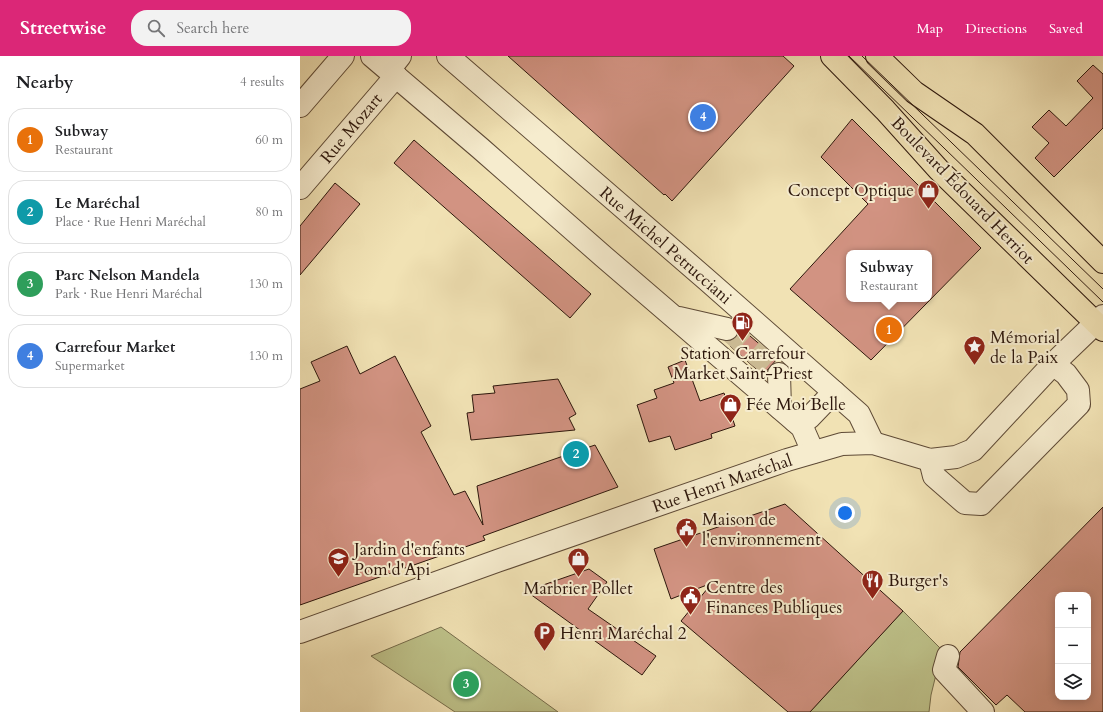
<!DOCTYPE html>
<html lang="en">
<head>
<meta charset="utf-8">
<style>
	:root { --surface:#fff; --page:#f2f2f2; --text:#202124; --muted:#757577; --line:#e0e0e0; --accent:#db2777 }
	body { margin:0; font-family:Cardo,serif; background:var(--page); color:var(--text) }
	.controls { position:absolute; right:12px; bottom:12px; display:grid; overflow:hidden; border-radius:8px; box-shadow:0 2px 10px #0003 }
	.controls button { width:36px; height:36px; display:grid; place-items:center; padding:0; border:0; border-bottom:1px solid var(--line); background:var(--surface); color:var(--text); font:20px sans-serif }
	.you { position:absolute; left:545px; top:457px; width:14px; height:14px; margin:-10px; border:3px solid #fff; border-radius:50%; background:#1a73e8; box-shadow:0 0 0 6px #1a73e833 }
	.badge { display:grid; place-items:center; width:26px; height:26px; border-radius:50%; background:var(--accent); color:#fff; font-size:13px; font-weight:700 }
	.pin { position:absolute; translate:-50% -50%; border:2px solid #fff; box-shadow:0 1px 4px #0006 }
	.popup { position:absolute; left:546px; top:194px; width:86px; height:52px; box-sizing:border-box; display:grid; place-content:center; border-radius:8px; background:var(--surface); filter:drop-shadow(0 1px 3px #0005); font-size:13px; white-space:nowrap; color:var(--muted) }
	.popup b { font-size:15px; color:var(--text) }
	.popup::after { content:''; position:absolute; left:50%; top:100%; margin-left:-8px; border:8px solid transparent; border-top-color:var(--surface) }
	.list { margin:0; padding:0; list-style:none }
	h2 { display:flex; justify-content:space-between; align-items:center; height:52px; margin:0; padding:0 16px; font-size:17px }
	h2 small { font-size:13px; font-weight:400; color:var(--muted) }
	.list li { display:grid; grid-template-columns:26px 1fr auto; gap:12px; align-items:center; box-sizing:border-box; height:64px; margin:0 8px 8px; padding:0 8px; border:1px solid var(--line); border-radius:16px }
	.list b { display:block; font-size:15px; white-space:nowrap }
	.list p { margin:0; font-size:13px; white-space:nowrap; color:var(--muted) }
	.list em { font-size:13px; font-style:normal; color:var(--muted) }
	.icon { flex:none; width:22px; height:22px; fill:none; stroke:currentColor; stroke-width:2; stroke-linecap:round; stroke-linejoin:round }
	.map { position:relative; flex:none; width:803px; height:656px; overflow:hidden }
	header { display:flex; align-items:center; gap:24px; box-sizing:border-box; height:56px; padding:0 20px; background:var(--accent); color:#fff }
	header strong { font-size:19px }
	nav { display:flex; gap:22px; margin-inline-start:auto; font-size:14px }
	.search { width:280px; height:36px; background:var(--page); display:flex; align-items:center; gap:10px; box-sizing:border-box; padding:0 14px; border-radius:16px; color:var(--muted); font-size:15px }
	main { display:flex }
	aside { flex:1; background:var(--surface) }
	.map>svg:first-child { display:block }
	.green { fill:#bec28a; stroke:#766c4b }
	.building { fill:#d29382; stroke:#2d170c; fill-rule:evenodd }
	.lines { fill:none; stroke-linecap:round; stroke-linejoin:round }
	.minor-tunnel { stroke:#cab992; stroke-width:22; stroke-dasharray:22 11; stroke-linecap:butt }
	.minor-casing { stroke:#5e4a36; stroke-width:24 }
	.major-casing { stroke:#2d170c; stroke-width:24 }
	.minor { stroke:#f6ecce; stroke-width:22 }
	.major { stroke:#f1e2b4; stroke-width:22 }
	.tram { stroke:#2d170c; stroke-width:1 }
	.labels { text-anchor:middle; stroke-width:4; stroke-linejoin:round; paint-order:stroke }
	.street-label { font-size:17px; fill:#2d170c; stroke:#f6ecce }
	.poi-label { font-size:17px; fill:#2d170c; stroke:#f6ecce; text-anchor:start }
</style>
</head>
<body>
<header>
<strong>Streetwise</strong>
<div class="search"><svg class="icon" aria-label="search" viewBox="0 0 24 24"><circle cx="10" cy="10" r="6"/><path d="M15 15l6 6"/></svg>Search here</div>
<nav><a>Map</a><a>Directions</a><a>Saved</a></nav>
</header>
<main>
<aside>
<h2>Nearby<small>4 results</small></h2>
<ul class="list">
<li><span class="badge" style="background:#e8710a">1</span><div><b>Subway</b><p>Restaurant</p></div><em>60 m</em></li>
<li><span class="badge" style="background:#0f9aa8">2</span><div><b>Le Maréchal</b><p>Place · Rue Henri Maréchal</p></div><em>80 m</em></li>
<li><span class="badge" style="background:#2e9e5b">3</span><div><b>Parc Nelson Mandela</b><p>Park · Rue Henri Maréchal</p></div><em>130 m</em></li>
<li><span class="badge" style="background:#3f7fe0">4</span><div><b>Carrefour Market</b><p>Supermarket</p></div><em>130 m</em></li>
</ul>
</aside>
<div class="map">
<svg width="803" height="656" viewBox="0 0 803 656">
	<rect width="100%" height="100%" fill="#f1e2b4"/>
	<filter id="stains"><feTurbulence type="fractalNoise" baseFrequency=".005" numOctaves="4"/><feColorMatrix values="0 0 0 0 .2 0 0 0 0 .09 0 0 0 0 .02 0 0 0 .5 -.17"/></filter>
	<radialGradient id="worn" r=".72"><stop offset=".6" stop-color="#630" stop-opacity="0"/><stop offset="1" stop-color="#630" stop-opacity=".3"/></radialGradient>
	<g class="green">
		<path d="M603 555 642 594 631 639 629 656H510Z"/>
		<path d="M141 571 258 656H155L71 600Z"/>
	</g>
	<g class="building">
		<path d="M208 0H483L494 10 372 145 365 138 364 139Z"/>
		<path d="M793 9 803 18V72L754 121 735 102 749 87 732 71 749 54 766 70 793 42 777 25Z"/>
		<path d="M552 63 681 192 571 304 490 233 568 148 521 101ZM549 197H629V243H549Z"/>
		<path d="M114 84 291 238 270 262 94 107Z"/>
		<path d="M35 127 60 148 0 219V170Z"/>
		<path d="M443 274 477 303 463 319 430 290Z"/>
		<path d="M47 290 60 318 95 300 131 370 121 376 154 439 165 435 183 469 177 430 295 389 318 431 183 480 185 484 0 549V333L20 325 11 306Z"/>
		<path d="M385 304 400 345 424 337 435 370 411 378 412 382 375 394 370 380 349 386 337 349 357 342 354 334 374 327 368 311Z"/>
		<path d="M258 323 276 358 269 362 275 374 171 384 167 357 174 356 172 339 195 337 193 330Z"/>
		<path d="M485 448 603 555 510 656H488L381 565 412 527 371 543 354 493Z"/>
		<path d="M803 451V656H725L707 639 696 649 658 611 660 596ZM758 539H788V641H758Z"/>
		<path d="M289 513 307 526 288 553 356 600 342 619 226 535Z"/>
	</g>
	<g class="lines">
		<path class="minor-tunnel" d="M427 273 479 318"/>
		<defs>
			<g id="minor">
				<path d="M72 0 180 92 304 201 489 360 502 371 513 396"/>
				<path d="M148 0 407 224 559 358 573 387"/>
				<path d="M89 14 100 0"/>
				<path d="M0 50 43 0"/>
				<path d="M0 132 96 20"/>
				<path d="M379 262 427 273"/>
				<path d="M479 318 480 352"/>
				<path d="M495 365 509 362 534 336"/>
				<path d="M630 404 634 420 665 447 681 448 779 348 778 334 766 318 753 308"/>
				<path d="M0 576 197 505 487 404 542 388 573 387 630 404 656 401 673 394 753 308 803 260"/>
				<path d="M648 600 644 614 683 656"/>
			</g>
			<g id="major">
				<path d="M532 0 585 54 639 114 803 274"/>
				<path d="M577 0 614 36 675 78 803 206"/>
			</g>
		</defs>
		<use href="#minor" class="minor-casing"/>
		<use href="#major" class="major-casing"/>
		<use href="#minor" class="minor"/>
		<use href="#major" class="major"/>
		<g class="tram">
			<path d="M549 0 803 246"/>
			<path d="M562 0 803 233"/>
		</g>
	</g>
	<defs>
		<symbol id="shop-pin" viewBox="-11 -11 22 30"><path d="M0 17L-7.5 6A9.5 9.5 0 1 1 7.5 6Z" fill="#8f2418" stroke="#f6ecce"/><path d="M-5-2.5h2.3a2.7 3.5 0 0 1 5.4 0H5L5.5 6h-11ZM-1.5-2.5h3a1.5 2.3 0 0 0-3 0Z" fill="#fff"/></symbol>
		<symbol id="fuel-pin" viewBox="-11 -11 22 30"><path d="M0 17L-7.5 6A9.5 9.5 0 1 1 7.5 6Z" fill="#8f2418" stroke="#f6ecce"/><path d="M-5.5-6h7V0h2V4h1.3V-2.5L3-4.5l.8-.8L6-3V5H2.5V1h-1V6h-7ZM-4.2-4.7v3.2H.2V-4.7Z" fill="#fff"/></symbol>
		<symbol id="sight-pin" viewBox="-11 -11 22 30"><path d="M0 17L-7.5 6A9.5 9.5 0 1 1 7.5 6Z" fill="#8f2418" stroke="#f6ecce"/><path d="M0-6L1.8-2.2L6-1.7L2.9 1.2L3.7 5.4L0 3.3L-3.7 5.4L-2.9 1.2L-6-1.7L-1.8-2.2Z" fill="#fff"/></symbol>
		<symbol id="civic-pin" viewBox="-11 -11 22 30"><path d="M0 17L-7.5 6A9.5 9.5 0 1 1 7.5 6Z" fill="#8f2418" stroke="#f6ecce"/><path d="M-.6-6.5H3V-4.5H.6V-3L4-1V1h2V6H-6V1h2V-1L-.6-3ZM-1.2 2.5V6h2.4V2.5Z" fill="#fff"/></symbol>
		<symbol id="school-pin" viewBox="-11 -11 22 30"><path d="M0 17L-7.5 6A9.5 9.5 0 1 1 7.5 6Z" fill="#8f2418" stroke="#f6ecce"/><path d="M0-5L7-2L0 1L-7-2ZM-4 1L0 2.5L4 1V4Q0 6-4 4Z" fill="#fff"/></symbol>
		<symbol id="restaurant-pin" viewBox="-11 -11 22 30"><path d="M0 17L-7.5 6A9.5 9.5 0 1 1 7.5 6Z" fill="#8f2418" stroke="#f6ecce"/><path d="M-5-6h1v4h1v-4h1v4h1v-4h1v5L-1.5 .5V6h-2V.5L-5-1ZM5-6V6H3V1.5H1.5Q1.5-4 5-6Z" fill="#fff"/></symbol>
		<symbol id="parking-pin" viewBox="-11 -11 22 30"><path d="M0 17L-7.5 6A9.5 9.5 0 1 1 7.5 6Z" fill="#8f2418" stroke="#f6ecce"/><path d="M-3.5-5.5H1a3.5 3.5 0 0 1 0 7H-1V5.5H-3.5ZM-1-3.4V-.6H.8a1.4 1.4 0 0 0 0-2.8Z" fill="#fff"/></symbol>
	</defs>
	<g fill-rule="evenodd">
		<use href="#shop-pin" x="616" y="122" width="25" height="34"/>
		<use href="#fuel-pin" x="430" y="254" width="25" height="34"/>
		<use href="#sight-pin" x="662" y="278" width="25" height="34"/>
		<use href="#shop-pin" x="418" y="336" width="25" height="34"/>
		<use href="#civic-pin" x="374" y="460" width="25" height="34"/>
		<use href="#shop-pin" x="266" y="490" width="25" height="34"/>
		<use href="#school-pin" x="26" y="490" width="25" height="34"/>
		<use href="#restaurant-pin" x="560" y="512" width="25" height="34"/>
		<use href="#civic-pin" x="378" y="528" width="25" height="34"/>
		<use href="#parking-pin" x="232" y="564" width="25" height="34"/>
	</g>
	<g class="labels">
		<g class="street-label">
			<text transform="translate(51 72) rotate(-50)" y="6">Rue Mozart</text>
			<text transform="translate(663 134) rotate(46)" y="6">Boulevard Édouard Herriot</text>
			<text transform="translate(366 189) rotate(41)" y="6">Rue Michel Petrucciani</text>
			<text transform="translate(422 427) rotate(-19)" y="6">Rue Henri Maréchal</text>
		</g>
		<g class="poi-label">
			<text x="614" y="140" text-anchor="end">Concept Optique</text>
			<text x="690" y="287">Mémorial<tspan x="690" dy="20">de la Paix</tspan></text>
			<text x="443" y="303" text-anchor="middle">Station Carrefour<tspan x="443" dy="20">Market Saint-Priest</tspan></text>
			<text x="446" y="354">Fée Moi Belle</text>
			<text x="402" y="469">Maison de<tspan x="402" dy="20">l'environnement</tspan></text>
			<text x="54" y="499">Jardin d'enfants<tspan x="54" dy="20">Pom'd'Api</tspan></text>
			<text x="588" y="530">Burger's</text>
			<text x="406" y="537">Centre des<tspan x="406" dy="20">Finances Publiques</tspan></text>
			<text x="278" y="538" text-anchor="middle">Marbrier Pollet</text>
			<text x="260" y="583">Henri Maréchal 2</text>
		</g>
	</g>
	<rect width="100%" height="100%" filter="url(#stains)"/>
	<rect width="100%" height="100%" fill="url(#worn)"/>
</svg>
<div class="controls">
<button>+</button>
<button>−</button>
<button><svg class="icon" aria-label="layers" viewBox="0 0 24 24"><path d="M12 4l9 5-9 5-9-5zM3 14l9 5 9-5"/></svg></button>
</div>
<div class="you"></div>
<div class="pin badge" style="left:589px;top:274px;background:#e8710a">1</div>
<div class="popup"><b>Subway</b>Restaurant</div>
<div class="pin badge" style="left:276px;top:398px;background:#0f9aa8">2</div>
<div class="pin badge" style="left:166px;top:628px;background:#2e9e5b">3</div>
<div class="pin badge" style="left:403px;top:61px;background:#3f7fe0">4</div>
</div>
</main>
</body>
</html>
